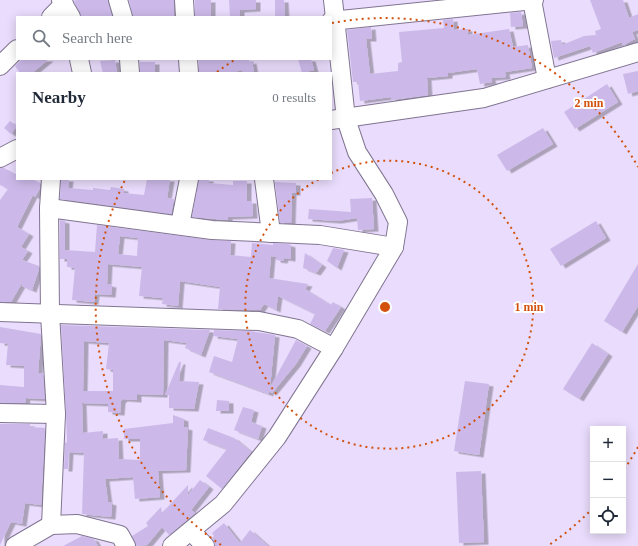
<!DOCTYPE html>
<html lang="en">
<head>
<meta charset="utf-8">
<style>
	:root { --surface:#fff; --page:#f2f2f3; --text:#1f2937; --muted:#747a83; --line:#e0e1e3 }
	body { margin:0; font-family:"Times New Roman",serif; background:var(--page); color:var(--text) }
	.controls { position:absolute; right:12px; bottom:12px; display:grid; overflow:hidden; border-radius:0px; box-shadow:0 2px 10px #0003 }
	.controls button { width:36px; height:36px; display:grid; place-items:center; padding:0; border:0; border-bottom:1px solid var(--line); background:var(--surface); color:var(--text); font:20px sans-serif }
	.list { margin:0; padding:0; list-style:none }
	h2 { display:flex; justify-content:space-between; align-items:center; height:52px; margin:0; padding:0 16px; font-size:17px }
	h2 small { font-size:13px; font-weight:400; color:var(--muted) }
	.icon { flex:none; width:22px; height:22px; fill:none; stroke:currentColor; stroke-width:2; stroke-linecap:round; stroke-linejoin:round }
	.map { position:relative; flex:none; width:638px; height:546px; overflow:hidden }
	.search { position:absolute; background:var(--surface); box-shadow:0 2px 10px #0003; left:16px; top:16px; width:316px; height:44px; display:flex; align-items:center; gap:10px; box-sizing:border-box; padding:0 14px; border-radius:0px; color:var(--muted); font-size:15px }
	.panel { position:absolute; background:var(--surface); box-shadow:0 2px 10px #0003; left:16px; top:72px; width:316px; height:108px; border-radius:0px }
	.map>svg:first-child { display:block }
	.building { fill:#ccb9e9; fill-rule:evenodd; filter:url(#shadow) }
	.lines { fill:none; stroke-linecap:round; stroke-linejoin:round }
	.minor-casing { stroke:#807591; stroke-width:20 }
	.minor { stroke:#fff; stroke-width:18 }
	.ring { fill:none; stroke:#d2510d; stroke-width:2; stroke-dasharray:2 4 }
	.centre { fill:#d2510d; stroke:#fff; stroke-width:2 }
	.ring-label { font-size:12px; text-anchor:middle; font-weight:bold; fill:#d2510d; stroke:#fff; stroke-width:4; stroke-linejoin:round; paint-order:stroke }
</style>
</head>
<body>
<div class="map">
<svg width="638" height="546" viewBox="0 0 638 546">
	<defs>
		<filter id="shadow"><feDropShadow dx="4.5" dy="2.5" stdDeviation="0" flood-color="#0004"/></filter>
	</defs>
	<rect width="100%" height="100%" fill="#e9dcfc"/>
	<g class="building">
		<path d="M76 0H108L112 17H81L74 1Z"/>
		<path d="M129 0H174V17H133Z"/>
		<rect x="195" y="0" width="16" height="17"/>
		<path d="M229 0H256V9L240 10V17H230Z"/>
		<path d="M275 0H284L285 17H275Z"/>
		<path d="M590 0H623L629 18 638 14V30L632 32 635 39 623 45 622 42 593 53 590 46 554 58 551 41 561 40 562 45 584 36 596 35 595 31 601 29Z"/>
		<path d="M521 12 523 26 511 27 510 13Z"/>
		<path d="M453 19 454 30 468 29V35L509 29 513 47 528 45 532 68 505 72 506 77 491 78 492 82 480 84 477 69 448 73V76L427 78 428 95 391 100V97L360 101 358 82H353L347 30 371 27 372 39H366L370 74 398 71V63L402 62 399 32 444 28 443 20Z"/>
		<path d="M22 59H49L32 73H20L15 66Z"/>
		<path d="M199 59H249V62L252 61 254 72 243 73 242 70 230 73H199Z"/>
		<path d="M298 59H311L314 70 302 73Z"/>
		<path d="M115 60 117 73H103L100 61Z"/>
		<rect x="140" y="62" width="15" height="11"/>
		<path d="M638 71V91L628 94 623 74Z"/>
		<path d="M607 84 618 102 575 129 564 112Z"/>
		<path d="M10 121 17 126 11 134 4 128Z"/>
		<path d="M543 128 553 144 507 171 497 155Z"/>
		<path d="M0 168H4L17 175V179H32L40 183V188L35 197 33 195 17 227 29 234 21 247 28 251 22 260 39 266V269L32 290 22 286V283L11 302H0V200L8 189 0 185Z"/>
		<path d="M61 179H69L68 188 93 190V188L110 190 111 187 124 189V193L144 195 147 179H170L167 198 174 199 171 214 60 199Z"/>
		<path d="M199 179H209V183L233 185V181H247V201H252L253 216 228 217V220L192 217Z"/>
		<path d="M275 182 296 183V193H292L291 223H280Z"/>
		<path d="M372 198 374 229 358 230 357 218 337 221 308 219 309 209 351 212 350 199Z"/>
		<path d="M60 220 65 221V250L95 252 97 225 211 240 231 241 230 255 251 257 252 243 273 245V243L288 244 291 245V259L284 258 283 261 276 260V257L271 256 269 278 308 284 305 289 331 305 333 302 341 307 325 331 310 324 315 314 278 296 276 310 264 304 260 310 218 309 220 287 180 281 178 306 162 304 163 298 139 296 142 267 108 264 107 284 112 285 111 295 95 294 94 302 72 300 75 268 67 267V259H60ZM120 236 138 238 137 256 118 254Z"/>
		<path d="M596 221 606 238 561 266 550 249Z"/>
		<path d="M333 248 344 250 337 268 327 261Z"/>
		<path d="M305 253 322 265 316 273 303 268Z"/>
		<path d="M638 264V306L622 332 604 321Z"/>
		<path d="M61 325 210 330 201 355 185 348 187 343 164 340 163 395 137 394V400L123 399 121 401 120 413 108 412V404L82 403 83 433 103 431V439L118 438 119 459 140 460V439H124V429L173 423V415L184 419V427L188 428 186 470 158 471 160 497 135 499 133 477 105 479 108 502 112 503 111 517 82 514 84 453 69 452 68 469H64L65 443 67 442 66 413ZM84 341 109 343 106 369 113 370V391H83Z"/>
		<path d="M0 327 41 334 38 373H43L45 399 26 398 25 403H0V385L24 387V366L6 365 8 344 0 343Z"/>
		<path d="M214 330 249 331 275 335 270 388 296 340 307 346 296 364 272 393 269 391V394L209 372 214 356 232 362 238 339 213 336Z"/>
		<path d="M592 343 608 354 579 399 563 389Z"/>
		<path d="M179 362H181L179 381 199 382 194 409 169 408V395H165Z"/>
		<path d="M465 381 489 384 479 455 454 451Z"/>
		<path d="M217 400 229 401V411H216Z"/>
		<path d="M243 407 254 410 251 422 262 426 258 439 234 430Z"/>
		<path d="M0 424H30V427L45 428 41 505 25 503 22 524 11 522 0 545Z"/>
		<path d="M208 428 234 438 251 452 222 489 206 476 227 449 203 440Z"/>
		<path d="M481 471 484 542 459 543 456 472Z"/>
		<path d="M200 480 209 487 191 510 195 513 169 535 162 527 147 545 136 546 132 536 148 526 146 523 161 507 162 513 188 485V495Z"/>
		<path d="M224 523 240 543 250 530 268 546H215L212 538 214 536 212 533Z"/>
		<path d="M82 536 94 539 98 546H63Z"/>
	</g>
	<g class="lines">
		<defs>
			<g id="minor">
				<path d="M61 0 71 17"/>
				<path d="M118 0 123 17"/>
				<path d="M184 0 185 17"/>
				<path d="M532 0 547 79"/>
				<path d="M51 17 64 4"/>
				<path d="M331 21 534 0"/>
				<path d="M79 59 82 73"/>
				<path d="M129 59 130 73"/>
				<path d="M188 59 189 73"/>
				<path d="M0 66 17 49"/>
				<path d="M331 120 484 98 638 52"/>
				<path d="M0 158 17 149"/>
				<path d="M264 179 271 233"/>
				<path d="M49 208 212 230 320 235 394 247"/>
				<path d="M180 225 189 179"/>
				<path d="M0 312 259 321 298 329 334 348"/>
				<path d="M0 413 56 414"/>
				<path d="M51 525 56 414 50 314 49 208 51 179"/>
				<path d="M191 531 205 546"/>
				<path d="M15 546 51 525 77 524 120 535 126 546"/>
				<path d="M172 546 223 504 277 437 334 348 394 247 398 222 384 194 357 152 346 119 333 0"/>
			</g>
		</defs>
		<use href="#minor" class="minor-casing"/>
		<use href="#minor" class="minor"/>
	</g>
	<g class="ring">
		<path d="M331 173A144 144 0 1 1 319 179"/>
		<path d="M638 447A289 289 0 0 1 623 471M593 508A289 289 0 0 1 549 545M221 545A289 289 0 0 1 125 180M217 72A289 289 0 0 1 236 59M332 23A289 289 0 0 1 638 167"/>
	</g>
	<circle cx="385" cy="307" r="6" class="centre"/>
	<g class="ring-label">
		<text x="589" y="107">2 min</text>
		<text x="529" y="311">1 min</text>
	</g>
</svg>
<div class="controls">
<button>+</button>
<button>−</button>
<button><svg class="icon" aria-label="locate" viewBox="0 0 24 24"><circle cx="12" cy="12" r="6"/><path d="M12 2v4M12 18v4M2 12h4M18 12h4"/></svg></button>
</div>
<div class="search"><svg class="icon" aria-label="search" viewBox="0 0 24 24"><circle cx="10" cy="10" r="6"/><path d="M15 15l6 6"/></svg>Search here</div>
<section class="panel">
<h2>Nearby<small>0 results</small></h2>
<ul class="list">
</ul>
</section>
</div>
</body>
</html>
